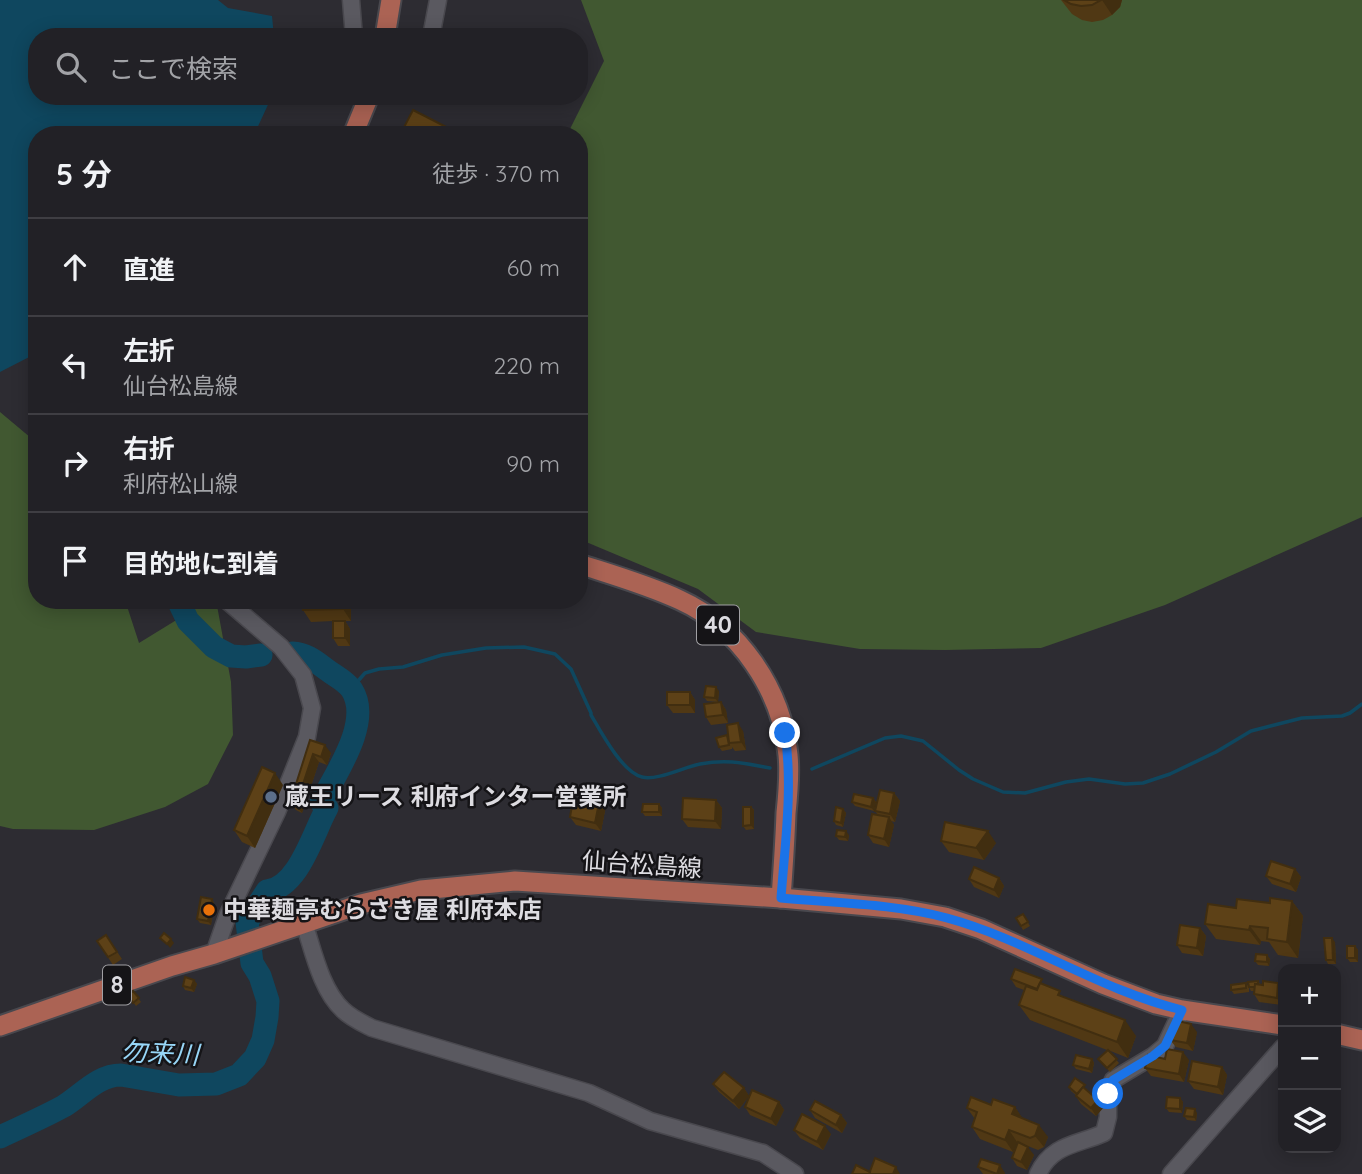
<!DOCTYPE html>
<html lang="ja">
<head>
<meta charset="utf-8">
<style>
	:root { --surface:#222126; --page:#2e2e32; --text:#f1f3f6; --muted:#a2a3a7; --line:#3f3e43 }
	body { margin:0; font-family:Quicksand,"Noto Sans JP",sans-serif; background:var(--page); color:var(--text) }
	.controls { position:absolute; right:21px; bottom:21px; display:grid; overflow:hidden; border-radius:14px; box-shadow:0 4px 18px #0003 }
	.controls button { width:63px; height:63px; display:grid; place-items:center; padding:0; border:0; border-bottom:2px solid var(--line); background:var(--surface); color:var(--text); font:35px sans-serif }
	.stop { position:absolute; width:21px; height:21px; margin:-16px; border:5px solid #1a73e8; border-radius:50%; background:#fff }
	.stop.end { background:#1a73e8; border-color:#fff; box-shadow:0 2px 7px #0008 }
	.list { margin:0; padding:0; list-style:none }
	h2 { display:flex; justify-content:space-between; align-items:center; height:91px; margin:0; padding:0 28px; font-size:30px }
	h2 small { font-size:23px; font-weight:400; color:var(--muted) }
	.list li { display:grid; grid-template-columns:46px 1fr auto; gap:21px; align-items:center; box-sizing:border-box; height:98px; padding:0 28px; border-top:2px solid var(--line) }
	.list b { display:block; font-size:26px; white-space:nowrap }
	.list p { margin:0; font-size:23px; white-space:nowrap; color:var(--muted) }
	.list em { font-size:23px; font-style:normal; color:var(--muted) }
	.icon { flex:none; width:38px; height:38px; fill:none; stroke:currentColor; stroke-width:2; stroke-linecap:round; stroke-linejoin:round }
	.map { position:relative; flex:none; width:1362px; height:1174px; overflow:hidden }
	.search { position:absolute; background:var(--surface); box-shadow:0 4px 18px #0003; left:28px; top:28px; width:560px; height:77px; display:flex; align-items:center; gap:18px; box-sizing:border-box; padding:0 24px; border-radius:28px; color:var(--muted); font-size:26px }
	.panel { position:absolute; background:var(--surface); box-shadow:0 4px 18px #0003; left:28px; top:126px; width:560px; height:483px; border-radius:28px }
	.map>svg:first-child { display:block }
	.green { fill:#415831 }
	.water { fill:#0f475f }
	.lines { fill:none; stroke-linecap:round; stroke-linejoin:round }
	.stream { stroke:#0f475f; stroke-width:3.5 }
	.river { stroke:#0f475f; stroke-width:23 }
	.minor-casing { stroke:#49484e; stroke-width:19 }
	.major-casing { stroke:#49484e; stroke-width:23 }
	.minor { stroke:#5a5960; stroke-width:16 }
	.major { stroke:#ab6354; stroke-width:19 }
	.wall { fill:#503814 }
	.shaded-wall { fill:#412e10 }
	.building { fill:#5d4117; stroke:#412e10; stroke-width:2 }
	.route { stroke:#1a73e8; stroke-width:9 }
	.service-dot { fill:#5c6f8a; stroke:#151417; stroke-width:2.5 }
	.food-dot { fill:#e8710a; stroke:#151417; stroke-width:2.5 }
	.labels { text-anchor:middle; stroke-width:5; stroke-linejoin:round; paint-order:stroke }
	.shield { fill:#151417; stroke:#a1a0a4; stroke-width:2 }
	.shield-label { font-size:23px; font-weight:bold; fill:#dddce1 }
	.poi-label { font-size:24px; font-weight:bold; fill:#dddce1; stroke:#151417; text-anchor:start }
	.street-label { font-size:24px; fill:#dddce1; stroke:#151417 }
	.water-label { font-size:26px; font-style:italic; fill:#97d6f7; stroke:#151417 }
</style>
</head>
<body>
<div class="map">
<svg width="1362" height="1174" viewBox="0 0 1362 1174">
	<rect width="100%" height="100%" fill="#2d2c32"/>
	<g class="green">
		<path d="M581 0H1362V517L1165 605 1041 648 945 650 860 649 756 632 698 589 579 539V135H567L604 61Z"/>
		<path d="M0 412 37 443V600H125L139 643 209 600H216L231 682 233 735 208 784 165 807 94 830 13 829 0 826Z"/>
	</g>
	<path class="water" d="M0 0H218L228 8 272 16 274 37H37V96H272L254 135H37V353L0 372Z"/>
	<g class="lines">
		<g class="stream">
			<path d="M351 689 365 673 379 669 403 667 442 655 486 648 524 647 555 654 571 669 591 713V715C601 732 622 772 642 777 657 781 684 767 700 764 727 759 743 763 770 768"/>
			<path d="M812 769 885 738 901 736 923 741 959 770 973 779 1003 792 1025 793 1066 782 1089 779 1125 784 1143 783 1170 774 1216 752 1251 731 1302 718 1342 716 1350 713 1362 704"/>
		</g>
		<g class="river">
			<path d="M178 600 188 621 214 647 231 656 246 657 261 655"/>
			<path d="M0 1137C21 1127 44 1117 64 1106 83 1094 98 1075 121 1075L179 1085 216 1084 239 1075 255 1058 263 1040 267 1017 268 1001 260 976 252 963 247 922 267 891C299 887 313 833 327 808L321 802C336 773 372 722 352 690 347 682 337 677 330 672 317 663 309 654 292 653"/>
		</g>
		<defs>
			<g id="minor">
				<path d="M351 0 354 37"/>
				<path d="M431 37 438 0"/>
				<path d="M304 923C313 950 321 990 343 1010 351 1018 362 1023 372 1028L589 1093 650 1121 763 1153 795 1174"/>
				<path d="M214 954 228 914 277 812 307 737 312 708 303 675 281 647 226 600"/>
				<path d="M1038 1174C1052 1144 1077 1145 1104 1133L1108 1117V1094L1113 1080 1153 1056 1165 1046 1182 1010"/>
				<path d="M1171 1174 1283 1047"/>
			</g>
			<g id="major">
				<path d="M385 37 391 0"/>
				<path d="M353 135 369 96"/>
				<path d="M579 564C613 575 648 585 680 600 739 627 782 690 788 755 790 774 788 794 786 813 785 842 783 870 781 898"/>
				<path d="M0 1026 172 966 214 954 361 904 421 890 515 881 781 898 901 909 945 917 981 929 1103 984 1156 1004 1182 1010 1283 1025"/>
				<path d="M1336 1034 1362 1040"/>
			</g>
		</defs>
		<use href="#minor" class="minor-casing"/>
		<use href="#major" class="major-casing"/>
		<use href="#minor" class="minor"/>
		<use href="#major" class="major"/>
	</g>
	<g class="wall">
		<path d="M1061 0H1122L1120 7 1112 15 1103 20 1092 22 1082 20 1072 14Z"/>
		<path d="M351 602V621H334H345L350 629V646H338L333 638V621L311 622 303 610Z"/>
		<path d="M719 691 718 702 707 701 704 697Z"/>
		<path d="M690 692 695 700V713H673L667 705Z"/>
		<path d="M721 702 726 710 728 723 711 725 706 717Z"/>
		<path d="M743 731 746 750 735 751 732 747V749L722 751 719 747 727 735 728 737Z"/>
		<path d="M310 740 331 753 327 765 319 762 302 813 296 810 290 803Z"/>
		<path d="M283 785 255 848 242 842 234 830Z"/>
		<path d="M601 793 607 801 601 831 576 825 570 817 585 802Z"/>
		<path d="M894 793 900 801 895 822 891 821 894 825 889 847 873 843 868 835 878 815 875 811Z"/>
		<path d="M873 798 876 802 874 811 855 806 852 802Z"/>
		<path d="M716 800 722 808 721 829 688 827 682 819Z"/>
		<path d="M659 804 662 808V816H645L642 812Z"/>
		<path d="M751 807 754 810V829L746 830 743 826Z"/>
		<path d="M843 809 846 813 843 827 836 825 834 821Z"/>
		<path d="M849 835 848 841 839 840 836 836Z"/>
		<path d="M941 841 996 843 984 860 949 852Z"/>
		<path d="M1295 869 1301 877 1296 892 1272 884 1266 876Z"/>
		<path d="M999 878 1004 886 999 898 974 887 969 879Z"/>
		<path d="M212 899 214 903 211 925 200 923 197 919Z"/>
		<path d="M1292 901 1303 916 1298 958 1278 955 1269 942 1261 941 1260 945 1216 939 1205 924 1236 908Z"/>
		<path d="M1023 914 1030 926 1023 930 1016 918Z"/>
		<path d="M1200 928 1206 936 1203 956 1182 953 1177 945Z"/>
		<path d="M106 935 122 959 113 965 97 941Z"/>
		<path d="M1335 942 1336 964H1328L1326 960Z"/>
		<path d="M1355 946 1358 950V962H1350L1347 958Z"/>
		<path d="M1267 955 1270 959 1269 966 1258 965 1255 961Z"/>
		<path d="M1283 972 1282 1004 1283 1001V1006L1282 1005 1259 1002 1254 994V991H1251L1249 987 1258 981 1260 984 1278 983 1281 987Z"/>
		<path d="M1011 979 1047 986 1065 998 1136 1036 1128 1058 1108 1050 1119 1063 1110 1072 1098 1059 1107 1050 1030 1020 1019 1005 1024 990 1016 987Z"/>
		<path d="M194 980 197 984 194 992 185 990 183 986Z"/>
		<path d="M1246 983 1249 987V992L1234 994 1231 990Z"/>
		<path d="M133 991 141 1002 136 1006 128 995Z"/>
		<path d="M1197 1032 1193 1051 1176 1047 1170 1040Z"/>
		<path d="M1092 1059 1094 1063 1092 1073 1076 1069 1073 1065Z"/>
		<path d="M1165 1059 1189 1060 1184 1082 1151 1076 1145 1068Z"/>
		<path d="M1222 1067 1227 1075 1223 1095 1194 1089 1188 1081Z"/>
		<path d="M713 1084 744 1088 749 1096 739 1109 719 1092Z"/>
		<path d="M1069 1087 1087 1089V1091L1098 1100 1103 1108 1096 1116 1081 1104 1076 1096V1095L1071 1091Z"/>
		<path d="M1180 1098 1183 1102 1182 1113 1169 1112 1166 1108Z"/>
		<path d="M779 1102 784 1110 776 1126 750 1115 745 1107Z"/>
		<path d="M991 1105 1015 1107 1022 1118 1048 1137 1044 1147 1038 1150 1020 1143 1034 1155 1027 1170 1017 1166 1012 1158 1018 1142H1017L1013 1152 980 1139 972 1127 975 1119 967 1108Z"/>
		<path d="M810 1110 841 1115 847 1123 842 1133 815 1118Z"/>
		<path d="M1197 1113 1196 1121 1187 1120 1184 1116Z"/>
		<path d="M794 1130 831 1134 823 1150 800 1138Z"/>
		<path d="M978 1167 1005 1173V1174H983Z"/>
	</g>
	<g class="shaded-wall">
		<path d="M1102 0H1122L1120 7 1112 15Z"/>
		<path d="M343 600H349L351 602V621L343 609Z"/>
		<path d="M345 621 350 629V646L345 638Z"/>
		<path d="M716 687 719 691 718 702 715 698Z"/>
		<path d="M690 692 695 700V713L690 705Z"/>
		<path d="M721 702 726 710 728 723 723 715Z"/>
		<path d="M738 723 743 731 746 750 741 742Z"/>
		<path d="M325 745 331 753 327 765 321 757Z"/>
		<path d="M313 754 319 762 302 813 296 805Z"/>
		<path d="M275 773 283 785 255 848 247 836Z"/>
		<path d="M601 793 607 801 601 831 595 823Z"/>
		<path d="M894 793 900 801 895 822 890 814Z"/>
		<path d="M873 798 876 802 874 811 871 807Z"/>
		<path d="M716 800 722 808 721 829 715 821Z"/>
		<path d="M659 804 662 808V816L659 812Z"/>
		<path d="M751 807 754 810V829L751 825Z"/>
		<path d="M843 809 846 813 843 827 841 823Z"/>
		<path d="M889 817 894 825 889 847 884 839Z"/>
		<path d="M846 831 849 835 848 841 845 837Z"/>
		<path d="M988 831 996 843 984 860 976 848Z"/>
		<path d="M1295 869 1301 877 1296 892 1290 884Z"/>
		<path d="M999 878 1004 886 999 898 994 890Z"/>
		<path d="M212 899 214 903 211 925 208 921Z"/>
		<path d="M1292 901 1303 916 1298 958 1287 942Z"/>
		<path d="M1250 926 1261 941 1260 945 1249 930Z"/>
		<path d="M1200 928 1206 936 1203 956 1197 948Z"/>
		<path d="M1332 938 1335 942 1336 964 1333 960Z"/>
		<path d="M171 939 174 943 170 948 167 944Z"/>
		<path d="M1355 946 1358 950V962L1355 958Z"/>
		<path d="M1267 955 1270 959 1269 966 1267 962Z"/>
		<path d="M194 980 197 984 194 992 191 988Z"/>
		<path d="M1278 983 1283 990 1282 1005 1277 998Z"/>
		<path d="M1125 1020 1136 1036 1128 1058 1117 1042Z"/>
		<path d="M1191 1024 1197 1032 1193 1051 1187 1043Z"/>
		<path d="M1183 1052 1189 1060 1184 1082 1179 1074Z"/>
		<path d="M1092 1059 1094 1063 1092 1073 1089 1069Z"/>
		<path d="M1222 1067 1227 1075 1223 1095 1218 1087Z"/>
		<path d="M744 1088 749 1096 739 1109 733 1101Z"/>
		<path d="M1180 1098 1183 1102 1182 1113 1180 1109Z"/>
		<path d="M1098 1100 1103 1108 1096 1116 1091 1108Z"/>
		<path d="M779 1102 784 1110 776 1126 771 1119Z"/>
		<path d="M1015 1107 1023 1119 1012 1114Z"/>
		<path d="M1195 1109 1197 1113 1196 1121 1194 1117Z"/>
		<path d="M841 1115 847 1123 842 1133 836 1125Z"/>
		<path d="M1039 1125 1048 1137 1044 1147 1035 1136Z"/>
		<path d="M825 1126 831 1134 823 1150 817 1142Z"/>
		<path d="M1009 1130 1017 1142 1013 1152 1005 1140Z"/>
		<path d="M1028 1147 1034 1155 1027 1170 1021 1162Z"/>
		<path d="M1000 1165 1005 1173V1174H997Z"/>
		<path d="M896 1167 900 1174H893Z"/>
	</g>
	<g class="building">
		<path d="M1064 0H1101L1092 5 1081 6 1071 4Z"/>
		<path d="M413 110 456 132 455 135H400Z"/>
		<path d="M303 600H343V609L303 610Z"/>
		<rect x="333" y="621" width="12" height="17"/>
		<path d="M706 686 716 687 715 698 704 697Z"/>
		<rect x="667" y="692" width="23" height="13"/>
		<path d="M721 702 723 715 706 717 704 704Z"/>
		<path d="M738 723 741 742 729 743 727 725Z"/>
		<path d="M727 735 729 745 719 747 716 738Z"/>
		<path d="M310 740 325 745 321 757 313 754 296 805 290 803Z"/>
		<path d="M262 767 275 773 247 836 234 830Z"/>
		<path d="M588 790 601 793 595 823 570 817 573 800 585 802Z"/>
		<path d="M880 790 894 793 890 814 875 811Z"/>
		<path d="M854 794 873 798 871 807 852 802Z"/>
		<path d="M683 798 716 800 715 821 682 819Z"/>
		<path d="M643 804H659V812H642Z"/>
		<path d="M743 807H751V825L743 826Z"/>
		<path d="M836 807 843 809 841 823 834 821Z"/>
		<path d="M872 814 889 817 884 839 868 835Z"/>
		<path d="M945 822 988 831 976 848 941 841Z"/>
		<path d="M837 830 846 831 845 837 836 836Z"/>
		<path d="M1271 861 1295 869 1290 884 1266 876Z"/>
		<path d="M974 867 999 878 994 890 969 879Z"/>
		<path d="M201 897 212 899 208 921 197 919Z"/>
		<path d="M1270 898 1292 901 1287 942 1267 939 1268 928 1250 926 1249 930 1205 924 1208 904 1236 908 1237 899 1270 903Z"/>
		<path d="M1023 914 1028 922 1021 926 1016 918Z"/>
		<path d="M1180 925 1200 928 1197 948 1177 945Z"/>
		<path d="M164 933 171 939 167 944 160 938Z"/>
		<path d="M106 935 117 952 108 957 97 941Z"/>
		<path d="M1324 938H1332L1333 960H1326Z"/>
		<rect x="1347" y="946" width="8" height="12"/>
		<path d="M1256 954 1267 955V962L1255 961Z"/>
		<path d="M1015 969 1042 979 1037 989 1011 979Z"/>
		<rect x="1281" y="972" width="2" height="15"/>
		<path d="M185 977 194 980 191 988 183 986Z"/>
		<path d="M1258 981V984H1255V987H1249L1248 982Z"/>
		<path d="M1263 981 1278 983 1277 998 1254 994 1255 984 1263 985Z"/>
		<path d="M1040 983 1060 991 1058 995 1125 1020 1117 1042 1019 1005 1026 986 1037 990Z"/>
		<path d="M1246 983V988L1231 990V985Z"/>
		<path d="M133 991 139 998 133 1003 128 995Z"/>
		<path d="M1174 1020 1191 1024 1187 1043 1170 1040Z"/>
		<path d="M1167 1049 1183 1052 1179 1074 1145 1068 1148 1055 1165 1059Z"/>
		<path d="M1108 1050 1117 1059 1107 1068 1098 1059Z"/>
		<path d="M1076 1055 1092 1059 1089 1069 1073 1065Z"/>
		<path d="M1192 1061 1222 1067 1218 1087 1188 1081Z"/>
		<path d="M724 1072 744 1088 733 1101 713 1084Z"/>
		<path d="M1075 1078 1085 1085 1077 1094 1069 1087Z"/>
		<path d="M1083 1087 1098 1100 1091 1108 1076 1096Z"/>
		<path d="M752 1090 779 1102 771 1119 745 1107Z"/>
		<path d="M971 1097 991 1105 993 1099 1015 1107 1012 1114 1039 1125 1035 1136 1030 1138 1009 1130 1005 1140 972 1127 977 1112 967 1108Z"/>
		<path d="M1167 1097 1180 1098V1109L1166 1108Z"/>
		<path d="M815 1101 841 1115 836 1125 810 1110Z"/>
		<path d="M1186 1108 1195 1109 1194 1117 1184 1116Z"/>
		<path d="M802 1114 825 1126 817 1142 794 1130Z"/>
		<path d="M1018 1142 1028 1147 1021 1162 1012 1158Z"/>
		<path d="M875 1158 896 1167 893 1174H869Z"/>
		<path d="M981 1159 1000 1165 997 1174 978 1167Z"/>
		<path d="M856 1165 870 1172 869 1174H852Z"/>
	</g>
	<g class="lines">
		<path class="route" d="M785 733C793 787 785 844 781 898 834 903 897 904 947 918 1028 940 1099 990 1182 1010L1165 1046 1153 1056 1113 1080 1108 1094"/>
	</g>
	<circle class="service-dot" cx="271" cy="797" r="7"/>
	<circle class="food-dot" cx="209" cy="910" r="7"/>
	<g class="labels">
		<g class="shield">
			<rect x="697" y="605.5" width="42" height="39" rx="5"/>
			<rect x="103" y="965.5" width="28" height="39" rx="5"/>
		</g>
		<g class="shield-label">
			<text x="718" y="633">40</text>
			<text x="117" y="993">8</text>
		</g>
		<g class="poi-label">
			<text x="285" y="805">蔵王リース 利府インター営業所</text>
			<text x="223" y="918">中華麺亭むらさき屋 利府本店</text>
		</g>
		<g class="street-label">
			<text transform="translate(642 865) rotate(4)" y="8">仙台松島線</text>
		</g>
		<g class="water-label">
			<text transform="translate(160 1053) rotate(3)" y="9">勿来川</text>
		</g>
	</g>
</svg>
<div class="controls">
<button>+</button>
<button>−</button>
<button><svg class="icon" aria-label="layers" viewBox="0 0 24 24"><path d="M12 4l9 5-9 5-9-5zM3 14l9 5 9-5"/></svg></button>
</div>
<div class="stop" style="left:1108px;top:1094px"></div>
<div class="stop end" style="left:785px;top:733px"></div>
<div class="search"><svg class="icon" aria-label="search" viewBox="0 0 24 24"><circle cx="10" cy="10" r="6"/><path d="M15 15l6 6"/></svg>ここで検索</div>
<section class="panel">
<h2>5 分<small>徒歩 · 370 m</small></h2>
<ul class="list">
<li><svg class="icon" aria-label="ahead" viewBox="0 0 24 24"><path d="M12 20V5M6 11l6-6 6 6"/></svg><div><b>直進</b></div><em>60 m</em></li>
<li><svg class="icon" aria-label="left" viewBox="0 0 24 24"><path d="M17 20v-9H6M10 6l-5 5 5 5"/></svg><div><b>左折</b><p>仙台松島線</p></div><em>220 m</em></li>
<li><svg class="icon" aria-label="right" viewBox="0 0 24 24"><path d="M7 20v-9h11M14 6l5 5-5 5"/></svg><div><b>右折</b><p>利府松山線</p></div><em>90 m</em></li>
<li><svg class="icon" aria-label="arrive" viewBox="0 0 24 24"><path d="M6 21V4h12l-3 4 3 4H6"/></svg><div><b>目的地に到着</b></div></li>
</ul>
</section>
</div>
</body>
</html>
